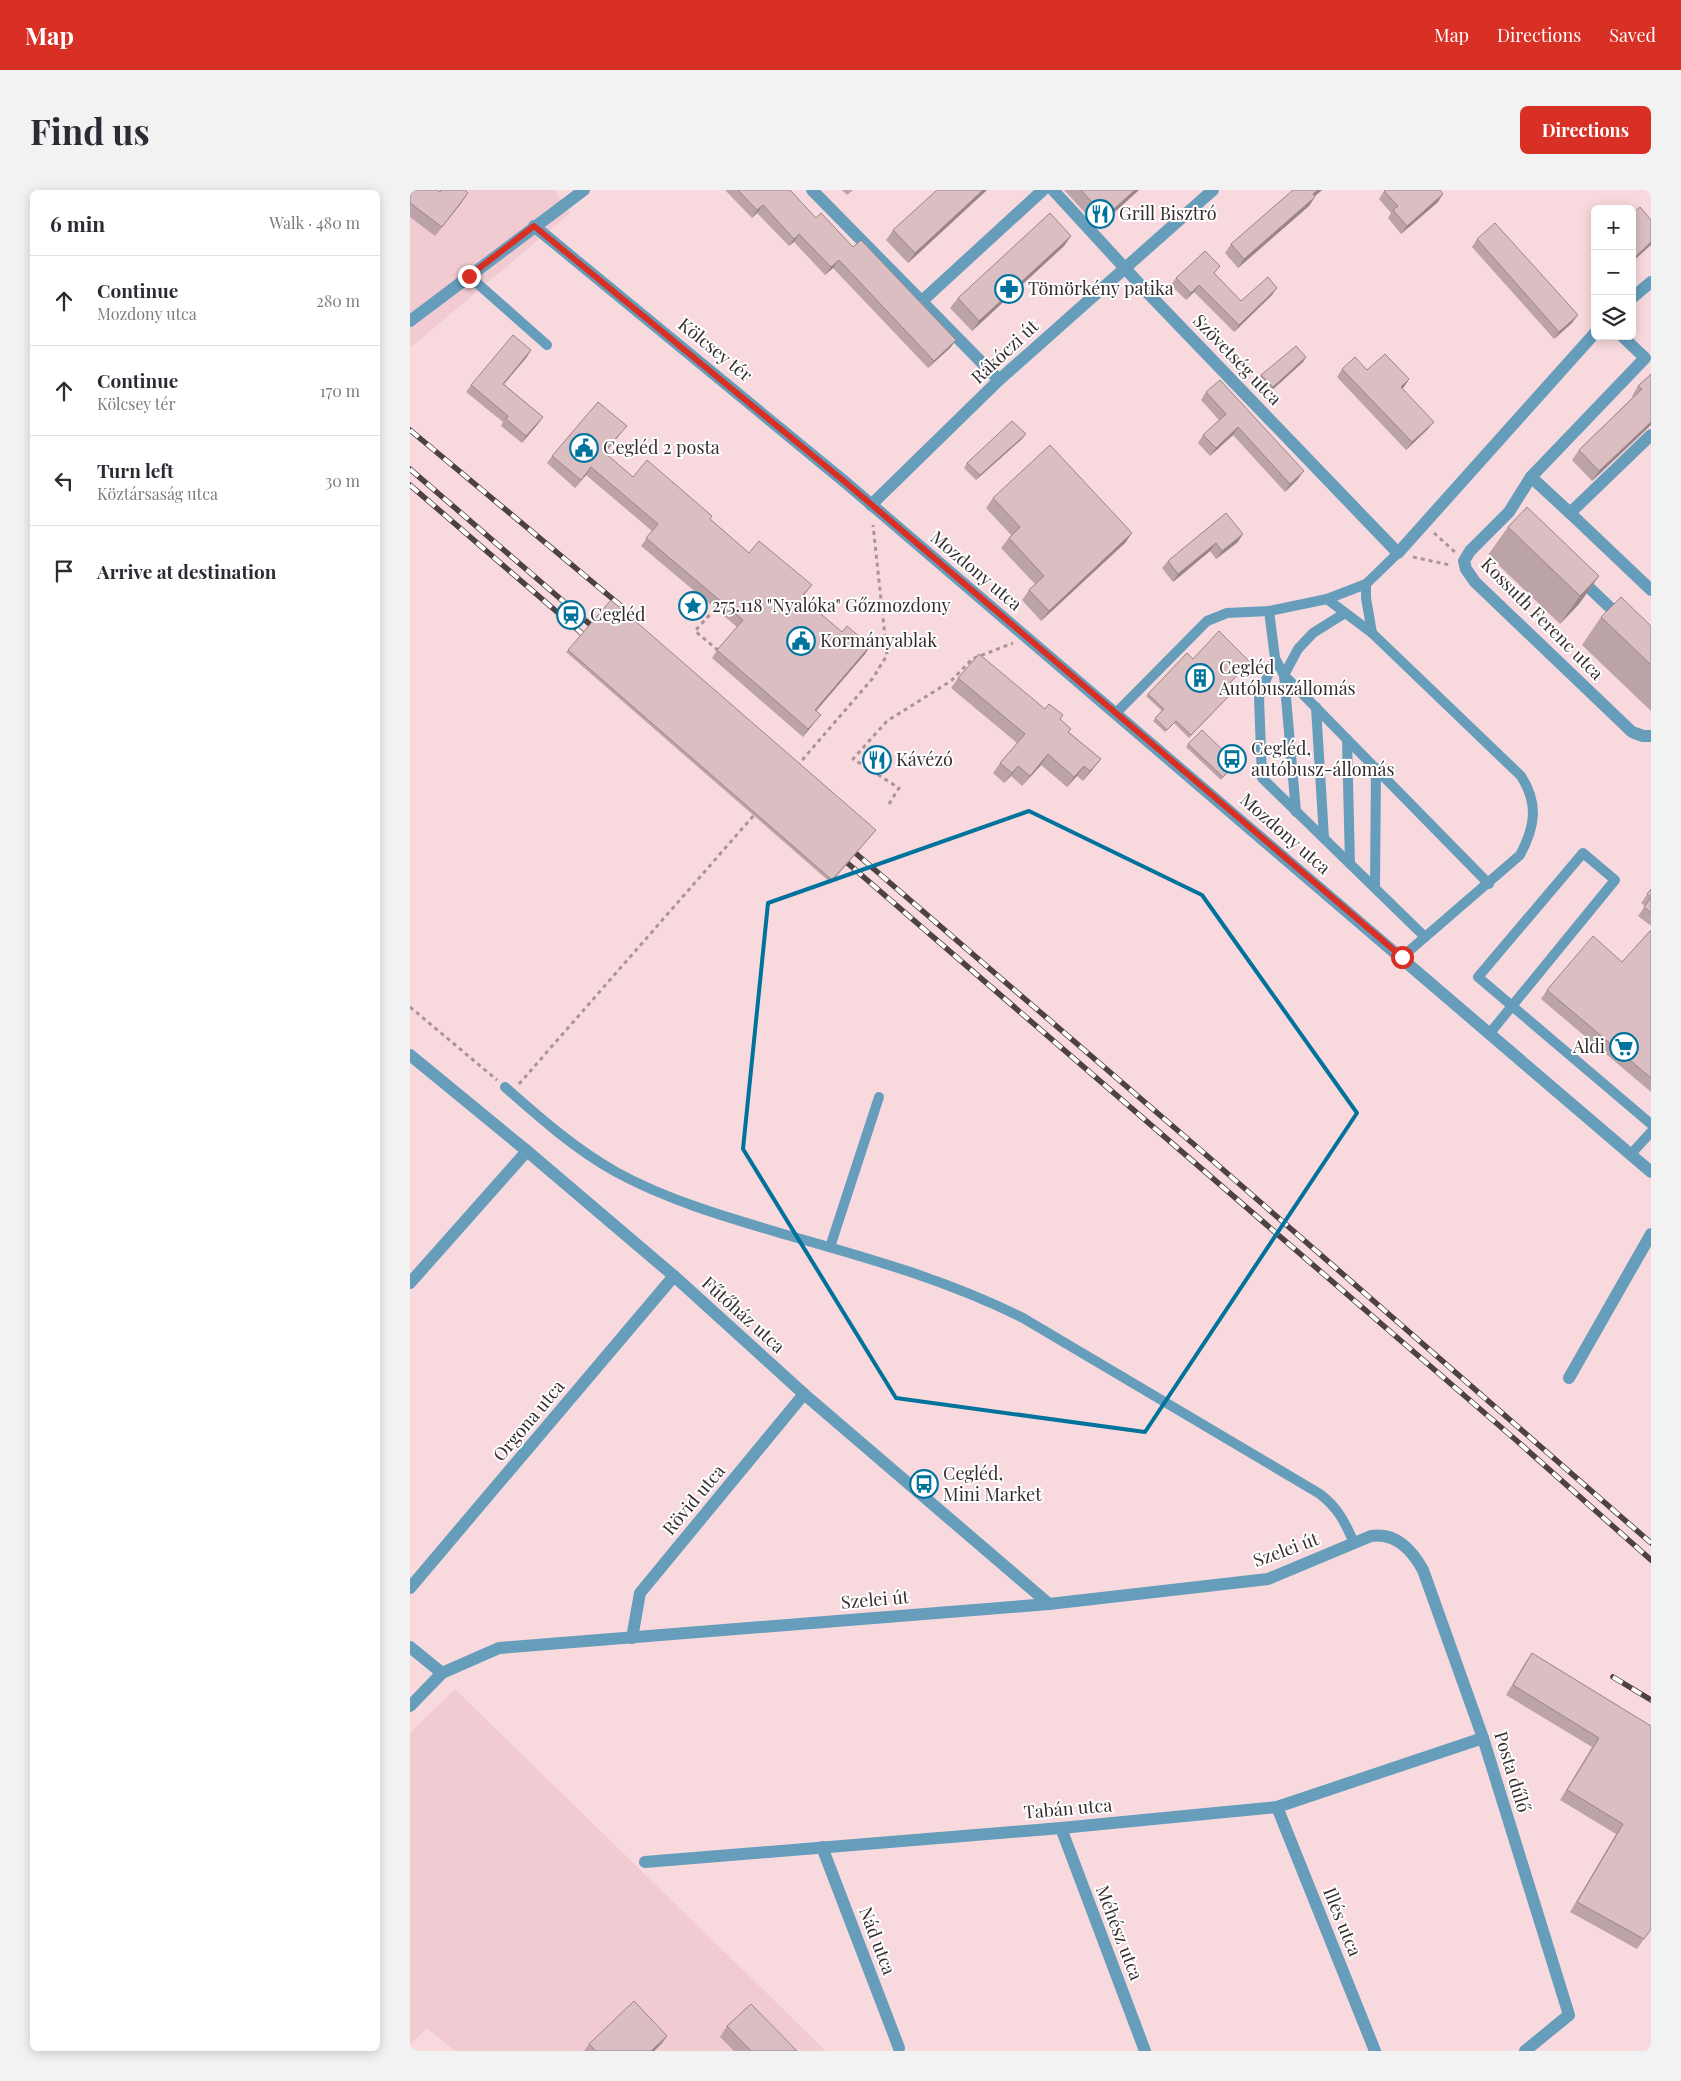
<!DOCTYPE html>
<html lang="en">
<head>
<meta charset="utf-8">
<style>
	:root { --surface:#fff; --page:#f2f2f3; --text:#2b2b33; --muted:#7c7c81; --line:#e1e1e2; --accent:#d93025 }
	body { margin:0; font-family:"Playfair Display",serif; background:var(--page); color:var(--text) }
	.controls { position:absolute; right:15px; top:15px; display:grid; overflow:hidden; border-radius:8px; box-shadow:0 2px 12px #0003 }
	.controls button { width:45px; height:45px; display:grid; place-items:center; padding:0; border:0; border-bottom:1px solid var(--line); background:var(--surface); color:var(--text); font:25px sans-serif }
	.stop { position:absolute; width:15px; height:15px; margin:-11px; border:4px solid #d93025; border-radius:50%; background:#fff }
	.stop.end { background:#d93025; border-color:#fff; box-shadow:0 1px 5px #0008 }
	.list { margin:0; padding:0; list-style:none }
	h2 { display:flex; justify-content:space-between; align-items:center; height:65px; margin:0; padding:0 20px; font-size:21px }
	h2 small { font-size:16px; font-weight:400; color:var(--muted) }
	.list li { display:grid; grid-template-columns:32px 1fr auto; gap:15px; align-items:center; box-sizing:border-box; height:90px; padding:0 20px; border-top:1px solid var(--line) }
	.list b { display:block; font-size:19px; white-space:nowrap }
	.list p { margin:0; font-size:16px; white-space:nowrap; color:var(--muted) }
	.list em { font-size:16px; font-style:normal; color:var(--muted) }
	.icon { flex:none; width:28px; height:28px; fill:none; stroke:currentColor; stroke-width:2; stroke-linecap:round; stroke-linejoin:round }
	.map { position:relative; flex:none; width:1241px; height:1861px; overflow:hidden; border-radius:8px }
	header { display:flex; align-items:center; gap:30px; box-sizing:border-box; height:70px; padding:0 25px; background:var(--accent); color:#fff }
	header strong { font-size:24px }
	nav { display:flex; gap:28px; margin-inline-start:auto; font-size:18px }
	.intro { display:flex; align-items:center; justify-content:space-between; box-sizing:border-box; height:120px; padding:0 30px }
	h1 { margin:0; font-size:35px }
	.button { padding:12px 22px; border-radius:8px; background:var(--accent); color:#fff; font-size:18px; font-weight:700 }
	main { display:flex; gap:30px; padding:0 30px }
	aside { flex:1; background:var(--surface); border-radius:8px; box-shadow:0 2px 12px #0003 }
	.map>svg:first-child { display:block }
	.built { fill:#f1cbd1 }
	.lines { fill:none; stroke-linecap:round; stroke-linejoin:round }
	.path { stroke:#aa9497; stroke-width:3; stroke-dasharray:4 4; stroke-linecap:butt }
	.service { stroke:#659dbb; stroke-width:10 }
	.minor { stroke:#659dbb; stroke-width:12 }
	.rail-casing { stroke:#4e4143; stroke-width:5.5 }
	.rail { stroke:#fff; stroke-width:4; stroke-dasharray:11; stroke-linecap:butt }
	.wall { fill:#bba3a7 }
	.shaded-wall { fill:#998588 }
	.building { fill:#dabec2; stroke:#998588 }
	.route { stroke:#d93025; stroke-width:6 }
	.marked { fill:none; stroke:#00739d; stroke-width:4; stroke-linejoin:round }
	.labels { text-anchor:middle; stroke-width:4; stroke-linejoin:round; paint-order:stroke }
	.poi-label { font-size:18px; fill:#372c2e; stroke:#fff; text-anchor:start }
	.street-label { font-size:18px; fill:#372c2e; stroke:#fff }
</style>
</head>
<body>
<header>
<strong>Map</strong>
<nav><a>Map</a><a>Directions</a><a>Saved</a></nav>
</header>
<div class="intro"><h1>Find us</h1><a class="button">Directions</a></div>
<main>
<aside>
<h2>6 min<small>Walk · 480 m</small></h2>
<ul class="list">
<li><svg class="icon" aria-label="ahead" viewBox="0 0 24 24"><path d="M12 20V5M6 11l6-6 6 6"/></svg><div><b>Continue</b><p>Mozdony utca</p></div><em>280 m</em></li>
<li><svg class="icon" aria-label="ahead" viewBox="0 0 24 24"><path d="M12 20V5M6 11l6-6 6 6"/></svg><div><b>Continue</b><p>Kölcsey tér</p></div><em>170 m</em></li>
<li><svg class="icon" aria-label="left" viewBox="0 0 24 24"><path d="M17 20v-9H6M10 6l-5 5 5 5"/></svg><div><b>Turn left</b><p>Köztársaság utca</p></div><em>30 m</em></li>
<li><svg class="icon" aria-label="arrive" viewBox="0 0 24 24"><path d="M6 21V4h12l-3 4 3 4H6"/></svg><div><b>Arrive at destination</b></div></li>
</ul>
</aside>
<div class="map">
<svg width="1241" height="1861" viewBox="0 0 1241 1861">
	<rect width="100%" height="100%" fill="#f8dade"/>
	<g class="built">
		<path d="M0 0H145L160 23 0 158Z"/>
		<path d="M45 1499 416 1861H45L17 1838 0 1855V1543Z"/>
	</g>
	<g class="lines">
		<g class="path">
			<path d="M1024 343 1045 362"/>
			<path d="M1003 367 1040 375"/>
			<path d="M305 419 285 441 310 462"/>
			<path d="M387 576 463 488 477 465 463 335"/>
			<path d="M479 614 489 598 443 569 477 531 541 491 562 469 603 453"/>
			<path d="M0 817 87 890"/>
			<path d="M109 894 345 624"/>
		</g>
		<g class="service">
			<path d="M59 86 137 155"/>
			<path d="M956 394V408L962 443 1111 586C1129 614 1125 637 1110 665L992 767"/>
			<path d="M917 409 962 443"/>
			<path d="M859 421 865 468 874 485 1079 694"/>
			<path d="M865 468 849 507 852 588 1015 747"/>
			<path d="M906 517 914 648"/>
			<path d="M707 522 797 431 817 423 859 421 917 409 956 394 988 363"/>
			<path d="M937 549 940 674"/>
			<path d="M886 622 874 485 888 459 903 443 935 423"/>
			<path d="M965 698 966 578"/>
			<path d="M1080 843 1102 816 1205 690 1173 663 1068 787 1241 934"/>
			<path d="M95 897C130 928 165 959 206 982 259 1011 319 1028 377 1045 458 1068 537 1090 613 1128L910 1304C928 1318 935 1332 944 1353"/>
			<path d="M1221 964 1241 942"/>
			<path d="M420 1057 469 907"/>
		</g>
		<g class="minor">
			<path d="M402 0 589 190"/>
			<path d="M643 0 735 100 988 363 1185 143"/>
			<path d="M124 36 435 292 1241 982"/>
			<path d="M1222 108 1241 92"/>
			<path d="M512 111 633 0"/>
			<path d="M0 131 174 0"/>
			<path d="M1212 146 1235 168 1121 287 1099 322 1060 361 1054 371 1056 379 1065 392 1222 542 1233 546H1241"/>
			<path d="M1241 245 1160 323 1241 400"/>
			<path d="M1121 287 1160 323"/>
			<path d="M461 315 589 190 803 0"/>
			<path d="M1168 387 1211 428"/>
			<path d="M0 865 117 961 264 1086 394 1204 639 1414"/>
			<path d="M0 1093 117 961"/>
			<path d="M1159 1188 1241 1044"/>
			<path d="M0 1398 264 1086"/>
			<path d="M222 1448 230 1403 394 1204"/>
			<path d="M0 1457 32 1483"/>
			<path d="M0 1516 32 1483 89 1458 639 1414 858 1389 961 1346C986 1342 1002 1360 1013 1380L1073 1548 1159 1825 1115 1861"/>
			<path d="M867 1617 965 1861"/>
			<path d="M651 1638 735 1861"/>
			<path d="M412 1657 489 1858"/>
			<path d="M235 1672 651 1638 867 1617 1073 1548"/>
		</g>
		<defs>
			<g id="rail">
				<path d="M0 240 210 415"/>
				<path d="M0 279 190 443"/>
				<path d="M0 295 183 453"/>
				<path d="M436 655 802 970 1241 1353"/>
				<path d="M427 664 1107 1251 1241 1370"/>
				<path d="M1203 1487 1241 1510"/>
			</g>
		</defs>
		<use href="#rail" class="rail-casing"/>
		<use href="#rail" class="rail"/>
	</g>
	<g class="wall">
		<path d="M0 0 52 12 25 46 0 27Z"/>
		<path d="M315 0H380L406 28 443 57 546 150 540 158 518 178 423 78 415 85 384 52 379 56 347 23 342 28Z"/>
		<path d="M432 0H443L437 5Z"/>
		<path d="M577 0 498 73 476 50 483 40Z"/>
		<path d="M654 0H729L688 37Z"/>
		<path d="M883 0H912L905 6 899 16 828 78 815 63 821 54Z"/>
		<path d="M974 1 1028 12 991 44 978 28 981 23 969 9Z"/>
		<path d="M661 46 654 56 562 141 540 118 548 108Z"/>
		<path d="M1067 49 1162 133 1144 149 1062 57Z"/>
		<path d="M1185 59V67L1182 64Z"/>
		<path d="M805 84 831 111 862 105 824 142 784 102 776 110 761 95 766 88Z"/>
		<path d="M117 167 94 194 133 227 112 253 91 236 93 232 56 202 61 195Z"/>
		<path d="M896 167 893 172 860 202 848 190 851 185Z"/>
		<path d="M932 179 957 180 999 189 992 199 1018 239 996 260 927 187Z"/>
		<path d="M1241 184V235L1182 291 1162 270 1169 260 1223 207 1222 206 1228 196Z"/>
		<path d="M796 202 888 289 875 302 823 245 800 266 788 253 793 245 809 230 791 210Z"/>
		<path d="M211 243 195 263 223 287 300 329 339 363 402 395 392 408 432 442 460 456 455 464 406 521 405 532 393 547 302 468 307 460 327 437 231 356 242 341 176 285 165 298 137 273 142 266Z"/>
		<path d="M612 249 566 290 554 278 557 273Z"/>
		<path d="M583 308 722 343 715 353 631 431 612 410 619 400 625 394 591 358 601 345 576 318Z"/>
		<path d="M816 323 828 352 806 369 800 361 763 392 752 378 758 371Z"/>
		<path d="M1098 337 1189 386 1169 414 1150 434 1078 365Z"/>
		<path d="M1191 427 1241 436V521L1172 455Z"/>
		<path d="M158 460 466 640 421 693 156 462Z"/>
		<path d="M783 469 840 472 814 499 818 507 779 548 764 533 755 542 743 531 752 521 736 506 738 504Z"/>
		<path d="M548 488 635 519 650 529 661 539 659 542 691 569 683 579 673 591 667 586 657 597 631 575 612 596 601 586 594 593 583 583 590 573 607 553 541 498Z"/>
		<path d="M778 554 826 573 811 590 776 557Z"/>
		<path d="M1241 699V736L1228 726 1235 716 1231 713Z"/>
		<path d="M1241 740V902L1131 809 1137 800 1212 772Z"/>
		<path d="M1122 1463 1241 1536V1739L1227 1759 1160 1722 1206 1644 1150 1610 1182 1557 1096 1505 1115 1473Z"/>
		<path d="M317 1836 387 1861H324L310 1847Z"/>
		<path d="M257 1846 252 1853 244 1861H174L179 1854Z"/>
	</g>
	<g class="shaded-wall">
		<path d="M573 0H577L498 73 505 63Z"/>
		<path d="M725 0H729L688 37 695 27Z"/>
		<path d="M908 0H912L897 13 903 4Z"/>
		<path d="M58 3 52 12 25 46 32 37Z"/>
		<path d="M1033 4 1028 12 991 44 997 36Z"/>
		<path d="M905 7 899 16 828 78 834 69Z"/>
		<path d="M353 15 347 23 342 28 347 20Z"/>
		<path d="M389 44 384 52 379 56 384 49Z"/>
		<path d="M661 46 654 56 562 141 569 131Z"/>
		<path d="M1241 52V55L1222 72V70Z"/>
		<path d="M429 70 423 78 415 85 421 77Z"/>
		<path d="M789 95 784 102 776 110 781 103Z"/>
		<path d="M867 98 862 105 824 142 829 135Z"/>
		<path d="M1168 125 1162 133 1144 149 1149 142Z"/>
		<path d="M546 150 540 158 518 178 524 171Z"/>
		<path d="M121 160 117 167 88 201 93 194Z"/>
		<path d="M896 167 893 172 860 202 863 197Z"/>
		<path d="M999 189 994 197 986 205 991 197Z"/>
		<path d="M133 227 128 234 112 253 116 246Z"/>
		<path d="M1024 232 1018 239 996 260 1002 252Z"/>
		<path d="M1241 232V235L1182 291 1189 281Z"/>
		<path d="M217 236 211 243 189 270 194 262Z"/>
		<path d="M828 237 823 245 800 266 806 258Z"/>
		<path d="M616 244 612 249 566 290 570 285Z"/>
		<path d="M181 277 176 285 165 298 171 290Z"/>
		<path d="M894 281 888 289 875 302 880 294Z"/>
		<path d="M722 343 715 353 631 431 639 421Z"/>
		<path d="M833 344 828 352 806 369 812 361Z"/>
		<path d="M806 353 800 361 763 392 768 384Z"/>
		<path d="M1189 386 1169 414 1150 434 1170 406Z"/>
		<path d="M460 456 455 464 400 528 405 520Z"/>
		<path d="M411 525 405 532 393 547 398 539Z"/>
		<path d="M638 564 631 575 612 596 620 586Z"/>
		<path d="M691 569 683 579 673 591 680 581Z"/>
		<path d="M608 576 601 586 594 593 602 583Z"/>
		<path d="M674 576 667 586 657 597 664 587Z"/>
		<path d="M257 1846 252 1853 244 1861H241Z"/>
	</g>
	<g class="building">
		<path d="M0 0H27L30 2 31 0H55L58 3 32 37 0 13Z"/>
		<path d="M328 0H380L406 28 411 23 443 57 451 50 546 150 524 171 429 70 421 77 389 44 384 49 353 15 347 20Z"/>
		<path d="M527 0H573L505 63 483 40Z"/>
		<path d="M671 0H725L695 27Z"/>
		<path d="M883 0H908L903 4 905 7 834 69 821 54Z"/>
		<path d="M976 0H1030L1033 4 997 36 983 20 988 16 974 1Z"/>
		<path d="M1230 17 1241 30V52L1222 70V24Z"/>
		<path d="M640 23 661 46 569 131 548 108Z"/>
		<path d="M1085 33 1168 125 1149 142 1067 49Z"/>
		<path d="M795 61 810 76 804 83 831 111 858 87 867 98 829 135 789 95 781 103 766 88Z"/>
		<path d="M103 145 121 160 93 194 133 227 116 246 96 229 98 226 61 195Z"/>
		<path d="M886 156 896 167 863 197 851 185Z"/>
		<path d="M975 164 999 189 991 197 1024 232 1002 252 932 179 945 167 957 180Z"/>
		<path d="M1241 184V232L1189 281 1169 260 1232 199 1228 196Z"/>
		<path d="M810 190 894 281 880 294 828 237 806 258 793 245 816 224 796 202Z"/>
		<path d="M188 212 217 236 194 262 223 287 237 270 302 326 300 329 339 363 349 351 402 395 391 407 432 442 437 436 460 456 405 520 411 525 398 539 307 460 333 430 236 348 248 334 181 277 171 290 142 266Z"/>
		<path d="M602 231 616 244 570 285 557 273Z"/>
		<path d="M640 255 722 343 639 421 619 400 634 386 599 348 610 337 583 308Z"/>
		<path d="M1117 317 1189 386 1170 406 1098 337Z"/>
		<path d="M816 323 833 344 812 361 806 353 768 384 758 371Z"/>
		<path d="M1211 407 1241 436V475L1191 427Z"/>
		<path d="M201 410 466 640 422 690 158 460Z"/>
		<path d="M809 441 840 472 814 499 820 505 781 545 766 531 757 540 745 528 754 519 738 504 777 463 783 469Z"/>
		<path d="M569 464 635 519 639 514 653 525 650 529 661 539 658 542 691 569 680 581 674 576 664 587 638 564 620 586 608 576 602 583 590 573 615 544 548 488Z"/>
		<path d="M792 540 826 573 813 587 778 554Z"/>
		<path d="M1241 699V707L1237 704Z"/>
		<path d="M1241 708V723L1234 717Z"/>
		<path d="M1241 740V888L1137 800 1183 746 1212 772Z"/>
		<path d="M1122 1463 1241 1536V1739L1234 1749 1167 1712 1213 1634 1157 1600 1189 1548 1103 1495Z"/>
		<path d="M224 1811 257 1846 241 1861H186L179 1854Z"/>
		<path d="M341 1814 387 1861H341L317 1836Z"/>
	</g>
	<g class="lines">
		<path class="route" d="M59 86 124 36 435 292 992 767"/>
	</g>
	<path class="marked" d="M619 621 792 705 947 923 735 1242 486 1208 333 959 358 713Z"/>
	<defs>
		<symbol id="restaurant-ring" viewBox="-11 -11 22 22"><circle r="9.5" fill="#fff" stroke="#00739d" stroke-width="1.5"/><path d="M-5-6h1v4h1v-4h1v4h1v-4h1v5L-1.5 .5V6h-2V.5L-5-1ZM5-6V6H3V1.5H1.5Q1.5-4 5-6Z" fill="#00739d"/></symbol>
		<symbol id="pharmacy-ring" viewBox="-11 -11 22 22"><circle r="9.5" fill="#fff" stroke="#00739d" stroke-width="1.5"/><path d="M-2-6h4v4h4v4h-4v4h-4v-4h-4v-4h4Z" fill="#00739d"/></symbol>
		<symbol id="civic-ring" viewBox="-11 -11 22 22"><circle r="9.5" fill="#fff" stroke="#00739d" stroke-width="1.5"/><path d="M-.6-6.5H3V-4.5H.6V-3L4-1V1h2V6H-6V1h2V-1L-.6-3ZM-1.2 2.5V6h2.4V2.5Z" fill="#00739d"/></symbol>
		<symbol id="sight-ring" viewBox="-11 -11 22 22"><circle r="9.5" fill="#fff" stroke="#00739d" stroke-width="1.5"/><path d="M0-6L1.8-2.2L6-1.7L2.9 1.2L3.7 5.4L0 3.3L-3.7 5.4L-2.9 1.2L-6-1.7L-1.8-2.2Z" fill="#00739d"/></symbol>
		<symbol id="station-ring" viewBox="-11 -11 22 22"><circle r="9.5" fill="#fff" stroke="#00739d" stroke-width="1.5"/><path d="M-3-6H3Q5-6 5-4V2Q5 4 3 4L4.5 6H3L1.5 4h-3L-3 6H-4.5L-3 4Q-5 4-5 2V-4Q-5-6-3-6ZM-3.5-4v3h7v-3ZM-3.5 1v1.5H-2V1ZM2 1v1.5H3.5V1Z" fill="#00739d"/></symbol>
		<symbol id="building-ring" viewBox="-11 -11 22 22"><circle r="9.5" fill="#fff" stroke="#00739d" stroke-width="1.5"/><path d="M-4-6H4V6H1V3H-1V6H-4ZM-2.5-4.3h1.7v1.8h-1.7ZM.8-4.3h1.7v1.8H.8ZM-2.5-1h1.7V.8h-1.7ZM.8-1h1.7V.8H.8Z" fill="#00739d"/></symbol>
		<symbol id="bus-ring" viewBox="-11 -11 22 22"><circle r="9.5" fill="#fff" stroke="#00739d" stroke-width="1.5"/><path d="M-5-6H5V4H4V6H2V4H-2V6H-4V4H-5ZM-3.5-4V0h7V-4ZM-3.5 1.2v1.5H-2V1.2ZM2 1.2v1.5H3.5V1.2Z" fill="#00739d"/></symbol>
		<symbol id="supermarket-ring" viewBox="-11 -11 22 22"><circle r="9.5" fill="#fff" stroke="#00739d" stroke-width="1.5"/><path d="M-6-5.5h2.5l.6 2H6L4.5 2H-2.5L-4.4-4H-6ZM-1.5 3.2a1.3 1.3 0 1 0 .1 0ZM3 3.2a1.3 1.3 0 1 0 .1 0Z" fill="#00739d"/></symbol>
	</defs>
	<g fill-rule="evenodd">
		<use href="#restaurant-ring" x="674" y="8" width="32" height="32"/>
		<use href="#pharmacy-ring" x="583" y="83" width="32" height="32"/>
		<use href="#civic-ring" x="158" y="242" width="32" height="32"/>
		<use href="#sight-ring" x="267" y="400" width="32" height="32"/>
		<use href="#station-ring" x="145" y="409" width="32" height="32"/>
		<use href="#civic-ring" x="375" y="435" width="32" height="32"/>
		<use href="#building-ring" x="774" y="472" width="32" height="32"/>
		<use href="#bus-ring" x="806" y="553" width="32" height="32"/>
		<use href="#restaurant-ring" x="451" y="554" width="32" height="32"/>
		<use href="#supermarket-ring" x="1198" y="841" width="32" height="32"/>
		<use href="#bus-ring" x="498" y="1278" width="32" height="32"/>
	</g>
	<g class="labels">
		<g class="poi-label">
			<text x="709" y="30">Grill Bisztró</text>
			<text x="618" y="105">Tömörkény patika</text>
			<text x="193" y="264">Cegléd 2 posta</text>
			<text x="302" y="422">275.118 "Nyalóka" Gőzmozdony</text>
			<text x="180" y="431">Cegléd</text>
			<text x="410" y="457">Kormányablak</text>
			<text x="809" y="484">Cegléd<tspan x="809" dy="21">Autóbuszállomás</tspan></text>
			<text x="841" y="565">Cegléd,<tspan x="841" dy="21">autóbusz-állomás</tspan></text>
			<text x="486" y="576">Kávézó</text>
			<text x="1195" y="863" text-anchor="end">Aldi</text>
			<text x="533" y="1290">Cegléd,<tspan x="533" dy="21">Mini Market</tspan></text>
		</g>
		<g class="street-label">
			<text transform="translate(305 160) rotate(39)" y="6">Kölcsey tér</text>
			<text transform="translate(595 162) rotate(-43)" y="6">Rákóczi út</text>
			<text transform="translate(827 170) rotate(46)" y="6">Szövetség utca</text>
			<text transform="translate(566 381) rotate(40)" y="6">Mozdony utca</text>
			<text transform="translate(1132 429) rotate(45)" y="6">Kossuth Ferenc utca</text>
			<text transform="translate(875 644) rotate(41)" y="6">Mozdony utca</text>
			<text transform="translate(333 1125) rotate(42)" y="6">Fűtőház utca</text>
			<text transform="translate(119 1231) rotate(-50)" y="6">Orgona utca</text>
			<text transform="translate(284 1310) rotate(-50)" y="6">Rövid utca</text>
			<text transform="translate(876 1360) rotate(-20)" y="6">Szelei út</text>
			<text transform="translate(465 1410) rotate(-5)" y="6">Szelei út</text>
			<text transform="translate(1102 1582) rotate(73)" y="6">Posta dűlő</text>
			<text transform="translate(658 1619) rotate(-5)" y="6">Tabán utca</text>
			<text transform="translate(932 1732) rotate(68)" y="6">Illés utca</text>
			<text transform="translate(709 1743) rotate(69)" y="6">Méhész utca</text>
			<text transform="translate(467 1751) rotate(69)" y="6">Nád utca</text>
		</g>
	</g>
</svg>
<div class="controls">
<button>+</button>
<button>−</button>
<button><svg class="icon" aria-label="layers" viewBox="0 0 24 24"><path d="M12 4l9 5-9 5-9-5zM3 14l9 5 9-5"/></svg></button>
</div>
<div class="stop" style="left:992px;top:767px"></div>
<div class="stop end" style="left:59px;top:86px"></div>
</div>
</main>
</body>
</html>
